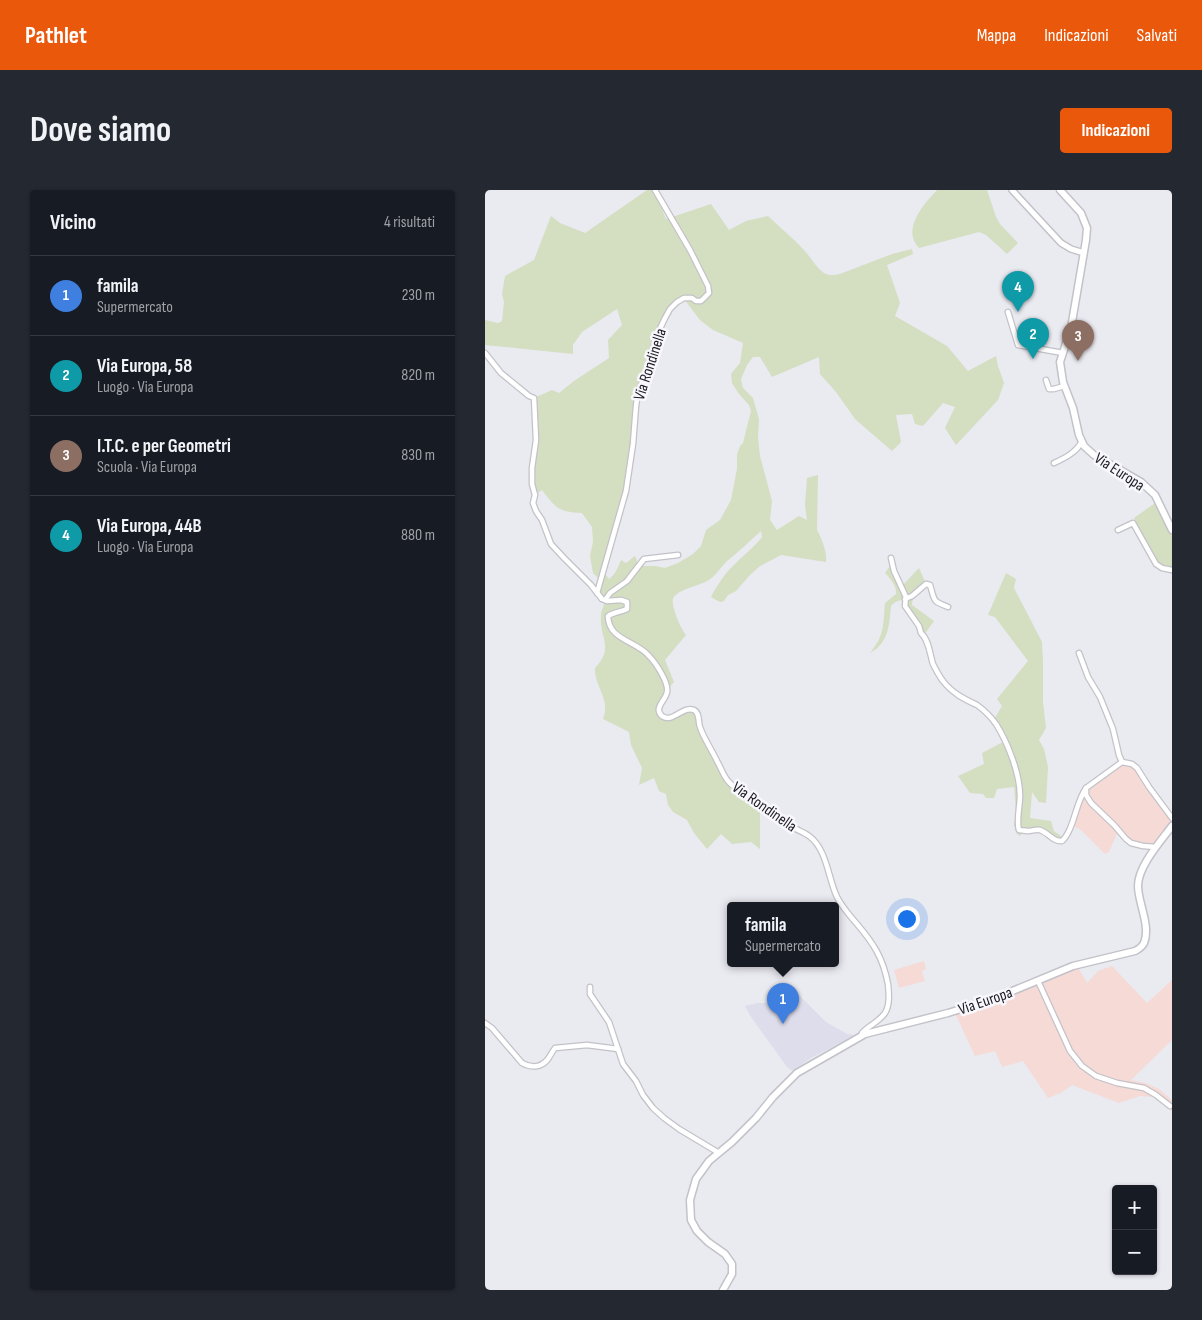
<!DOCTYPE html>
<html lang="it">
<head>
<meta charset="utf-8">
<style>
	:root { --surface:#171b24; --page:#242831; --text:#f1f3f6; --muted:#9ea1a6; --line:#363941; --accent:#ea580c }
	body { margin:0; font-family:"Sofia Sans Condensed",sans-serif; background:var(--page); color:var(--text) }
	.controls { position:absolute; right:15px; bottom:15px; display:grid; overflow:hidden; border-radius:5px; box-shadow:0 1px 4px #0004 }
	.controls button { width:45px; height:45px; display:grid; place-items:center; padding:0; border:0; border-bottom:1px solid var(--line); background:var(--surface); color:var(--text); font:25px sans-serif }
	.you { position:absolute; left:421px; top:728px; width:18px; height:18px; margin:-12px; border:4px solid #fff; border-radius:50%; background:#1a73e8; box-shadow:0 0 0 8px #1a73e833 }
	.badge { display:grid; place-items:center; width:32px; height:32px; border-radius:50%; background:var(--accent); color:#fff; font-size:16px; font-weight:700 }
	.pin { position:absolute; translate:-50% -41px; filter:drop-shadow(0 1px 2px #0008) }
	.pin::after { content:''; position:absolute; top:26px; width:18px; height:15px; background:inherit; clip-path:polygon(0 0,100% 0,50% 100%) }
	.popup { position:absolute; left:242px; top:712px; width:112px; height:65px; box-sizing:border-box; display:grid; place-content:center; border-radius:5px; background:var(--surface); filter:drop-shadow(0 1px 4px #0005); font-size:16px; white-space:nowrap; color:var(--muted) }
	.popup b { font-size:19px; color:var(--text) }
	.popup::after { content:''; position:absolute; left:50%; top:100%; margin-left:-10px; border:10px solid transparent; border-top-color:var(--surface) }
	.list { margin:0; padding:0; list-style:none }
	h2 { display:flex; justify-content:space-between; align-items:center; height:65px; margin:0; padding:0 20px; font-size:21px }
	h2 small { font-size:16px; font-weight:400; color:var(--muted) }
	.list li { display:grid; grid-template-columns:32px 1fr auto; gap:15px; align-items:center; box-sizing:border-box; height:80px; padding:0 20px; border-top:1px solid var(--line) }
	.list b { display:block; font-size:19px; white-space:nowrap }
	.list p { margin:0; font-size:16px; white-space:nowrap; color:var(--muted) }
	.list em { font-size:16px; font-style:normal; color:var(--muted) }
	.map { position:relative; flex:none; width:687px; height:1100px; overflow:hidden; border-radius:5px }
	header { display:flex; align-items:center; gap:30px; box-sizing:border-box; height:70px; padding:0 25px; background:var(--accent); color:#fff }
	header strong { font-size:24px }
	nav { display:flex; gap:28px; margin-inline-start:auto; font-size:18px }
	.intro { display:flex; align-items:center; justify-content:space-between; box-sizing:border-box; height:120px; padding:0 30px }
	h1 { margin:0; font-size:35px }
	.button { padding:12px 22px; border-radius:5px; background:var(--accent); color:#fff; font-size:18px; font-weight:700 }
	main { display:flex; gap:30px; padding:0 30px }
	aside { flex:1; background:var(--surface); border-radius:5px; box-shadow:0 1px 4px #0004 }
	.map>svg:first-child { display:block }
	.built { fill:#deddec }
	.industrial { fill:#f5dad6 }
	.green { fill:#d4dec1; fill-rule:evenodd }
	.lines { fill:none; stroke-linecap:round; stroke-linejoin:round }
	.minor-casing { stroke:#c3c2c9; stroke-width:7 }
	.tertiary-casing { stroke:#c3c2c9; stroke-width:8 }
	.secondary-casing { stroke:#c3c2c9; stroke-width:9 }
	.minor { stroke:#fff; stroke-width:4.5 }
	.tertiary { stroke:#fff; stroke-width:5 }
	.secondary { stroke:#fff; stroke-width:6 }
	.labels { text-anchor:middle; stroke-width:5; stroke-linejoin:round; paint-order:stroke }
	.street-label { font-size:16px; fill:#1b1b1e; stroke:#f8f7fe }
</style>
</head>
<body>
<header>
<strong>Pathlet</strong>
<nav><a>Mappa</a><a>Indicazioni</a><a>Salvati</a></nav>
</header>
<div class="intro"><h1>Dove siamo</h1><a class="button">Indicazioni</a></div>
<main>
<aside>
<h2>Vicino<small>4 risultati</small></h2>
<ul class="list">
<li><span class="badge" style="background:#3f7fe0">1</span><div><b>famila</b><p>Supermercato</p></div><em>230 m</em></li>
<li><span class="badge" style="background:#0f9aa8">2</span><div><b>Via Europa, 58</b><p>Luogo · Via Europa</p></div><em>820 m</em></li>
<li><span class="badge" style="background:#8d6e63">3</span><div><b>I.T.C. e per Geometri</b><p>Scuola · Via Europa</p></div><em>830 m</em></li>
<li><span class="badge" style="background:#0f9aa8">4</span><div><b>Via Europa, 44B</b><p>Luogo · Via Europa</p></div><em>880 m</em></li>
</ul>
</aside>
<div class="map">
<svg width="687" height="1100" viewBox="0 0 687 1100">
	<rect width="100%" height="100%" fill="#eaeaf1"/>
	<path class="built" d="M300 795 308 799 341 832 362 844 370 845 326 868 308 881 302 877 266 827 260 816 272 813H284Z"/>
	<g class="industrial">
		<path d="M641 574 646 576 650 579 663 599 687 632 670 655 647 651 634 639 624 662 620 664 597 641 589 636 593 621 598 609 604 600 628 581 637 575Z"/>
		<path d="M439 771 441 779 437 781 440 791 414 798 409 780Z"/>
		<path d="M592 775 602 793 613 781 627 776 662 813 687 790V850L646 890 660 893 674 899 687 910V921L668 907 655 906 634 913 587 895 576 903 563 908 538 871 517 877 510 861 490 866 469 821Z"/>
	</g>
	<g class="green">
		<path d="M162 0H169L181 29 226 14 244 40 261 31 283 26C294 37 307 47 318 59 325 66 331 78 339 83 344 86 350 85 355 84L407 64 427 59 428 64 402 75 415 113 410 126 462 156 483 181 511 166 513 176 519 193 513 210 471 255 460 238 470 217 458 213 438 236 430 234 427 224 411 225 416 252 407 261 370 229 351 202 335 184 334 167 287 187 275 167H268L262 175 256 189 258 198 268 208 274 229 273 248 275 266 287 311 285 330 292 340 314 326 322 330 320 315 322 288 333 285 332 340C337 349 342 362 341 372L296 365 275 376 264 386 251 401 243 405 239 411 235 412 226 407C232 396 239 384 249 375 258 365 269 358 277 347L276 341C264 352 253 362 241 372 235 378 230 387 222 391 213 396 191 400 188 409 186 417 196 439 201 445L180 470 189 492 182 500 175 522 181 528 203 519 212 522 214 535 244 593 277 616 275 621V659L266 652 247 654 236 644 222 659 209 643 202 630 188 622 183 615 181 604 174 601 169 588 154 595 157 578 146 555 144 542 118 529C126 508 109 497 110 478 130 458 114 447 116 426 116 421 119 415 120 411L112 403 115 390 108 383 105 366 108 352 107 337 97 323C73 322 71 318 57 300L50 305 47 294 49 267V208L67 200 74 203 89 191 124 168 123 150 137 135 132 119 97 142 88 155V164L0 155V130L13 133 17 131 19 112 17 104 20 86 49 70 66 26 75 33 100 43ZM199 109 215 130 228 140 258 153 255 173 246 184 247 193 254 204 264 215 266 221 258 253 255 256 252 265V279L246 310 235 330 221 340 216 356 208 364 193 373 180 378 170 376H154L150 366 141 373 136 370C133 377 131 384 124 389L118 381 141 301 153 202 180 128 192 112Z"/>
		<path d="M452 0H502L511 27 515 34 533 53 522 64 501 45 494 42 434 58C416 39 439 14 452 0Z"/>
		<path d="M673 311 687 340V380L671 374 650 337 652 335 649 328Z"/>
		<path d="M407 373 417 396 434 378 441 394 428 406 427 415 449 431 439 445 420 416V411C414 409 411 411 406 416 404 435 404 453 385 463 400 445 398 435 400 413L411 404C412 396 405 388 400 383Z"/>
		<path d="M521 383 531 389 529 398 557 452 558 472V512L561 538 554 550 559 559 563 577 561 613 554 612 547 602 545 628 566 631 569 641 580 649 577 651 557 641H539L535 646 532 644 529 635 531 622 529 597 512 599 509 608H501L498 604 485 603 473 586 499 574 497 563 520 551 508 531 517 516 512 509 543 471 510 427 503 425Z"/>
	</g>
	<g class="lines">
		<defs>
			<g id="minor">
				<path d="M523 122 533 155 578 163"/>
				<path d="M0 163 16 183 44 206 49 208 51 250 47 278V294L50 305 48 313 51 321 57 330 66 354 79 368 106 395 117 409 122 411 136 410 142 412V419C136 422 129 422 123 426 123 450 152 451 164 466 171 473 184 493 182 502 181 510 168 518 177 526 187 534 198 515 209 520 215 523 213 532 215 537 219 549 227 560 232 571 236 578 238 585 243 591 255 605 277 614 292 625 299 629 304 634 311 639 315 641 320 643 324 646 342 659 343 688 352 707 357 717 365 726 372 734 389 754 398 768 403 794 404 804 405 815 400 823 394 832 384 835 377 843V846"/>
				<path d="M561 190 564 199H569L579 196"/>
				<path d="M569 273C580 268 592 262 597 251"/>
				<path d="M633 340 648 333 671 374 677 378 687 380"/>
				<path d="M406 368 409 381 421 407 420 416 434 436 436 443C444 450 445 465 448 474 451 480 454 486 458 491 467 503 479 509 492 515 499 520 506 527 511 534 523 553 535 584 535 606 535 615 531 632 534 640 536 640 541 641 543 641 547 641 551 639 555 640 564 643 568 652 577 651 589 640 590 614 601 598"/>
				<path d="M112 403 141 301 148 254 151 216 153 202 162 180 172 145 180 128 185 119 192 112 199 108H207L211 111H216L224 103 223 96 205 60 170 0"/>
				<path d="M420 409 427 406 441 394 445 395C450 411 447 411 463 417"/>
				<path d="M120 410 125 403 142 391 159 369 193 365"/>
				<path d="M594 463 603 487 615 507 628 539 634 565 637 572"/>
				<path d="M671 657 658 656 646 653 641 649 629 635 606 613 601 605V598L637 572 647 574 652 578 664 597 687 628"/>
				<path d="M553 791 585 861 597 876 611 886 632 893 659 898 671 905 685 916"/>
				<path d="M105 797V804L124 832 138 874 151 891 158 905 168 918 179 928 194 939 234 963"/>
				<path d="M0 833 7 838 37 873C46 878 56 878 63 869 65 866 67 862 70 858L102 855 133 859"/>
			</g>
			<path id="tertiary" d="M527 0 576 53 586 59 599 63"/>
			<g id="secondary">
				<path d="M575 0 596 23 602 38 601 50 586 138 575 172 578 192 588 218 594 245 599 256 609 265 656 292 670 305 687 340"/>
				<path d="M238 1100 247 1084V1074L240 1064 223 1052 212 1041 206 1030 205 1010 211 989 224 971 247 952 271 928 288 907 312 883 380 844 463 823 508 809 588 776 650 761C654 759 657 757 659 753 666 736 653 713 653 696 653 676 676 651 687 636"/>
			</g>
		</defs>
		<use href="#minor" class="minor-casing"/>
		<use href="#tertiary" class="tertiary-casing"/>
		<use href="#secondary" class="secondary-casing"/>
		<use href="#minor" class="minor"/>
		<use href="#tertiary" class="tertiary"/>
		<use href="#secondary" class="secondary"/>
	</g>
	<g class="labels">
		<g class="street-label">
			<text transform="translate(164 174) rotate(-72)" y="6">Via Rondinella</text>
			<text transform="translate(635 281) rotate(33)" y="6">Via Europa</text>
			<text transform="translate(280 616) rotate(35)" y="6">Via Rondinella</text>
			<text transform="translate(500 810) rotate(-19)" y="6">Via Europa</text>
		</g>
	</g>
</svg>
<div class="controls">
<button>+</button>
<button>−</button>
</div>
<div class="you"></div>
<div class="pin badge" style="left:298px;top:834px;background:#3f7fe0">1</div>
<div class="popup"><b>famila</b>Supermercato</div>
<div class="pin badge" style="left:548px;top:169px;background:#0f9aa8">2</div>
<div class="pin badge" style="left:593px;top:171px;background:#8d6e63">3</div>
<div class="pin badge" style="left:533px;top:122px;background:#0f9aa8">4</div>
</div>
</main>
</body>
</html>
